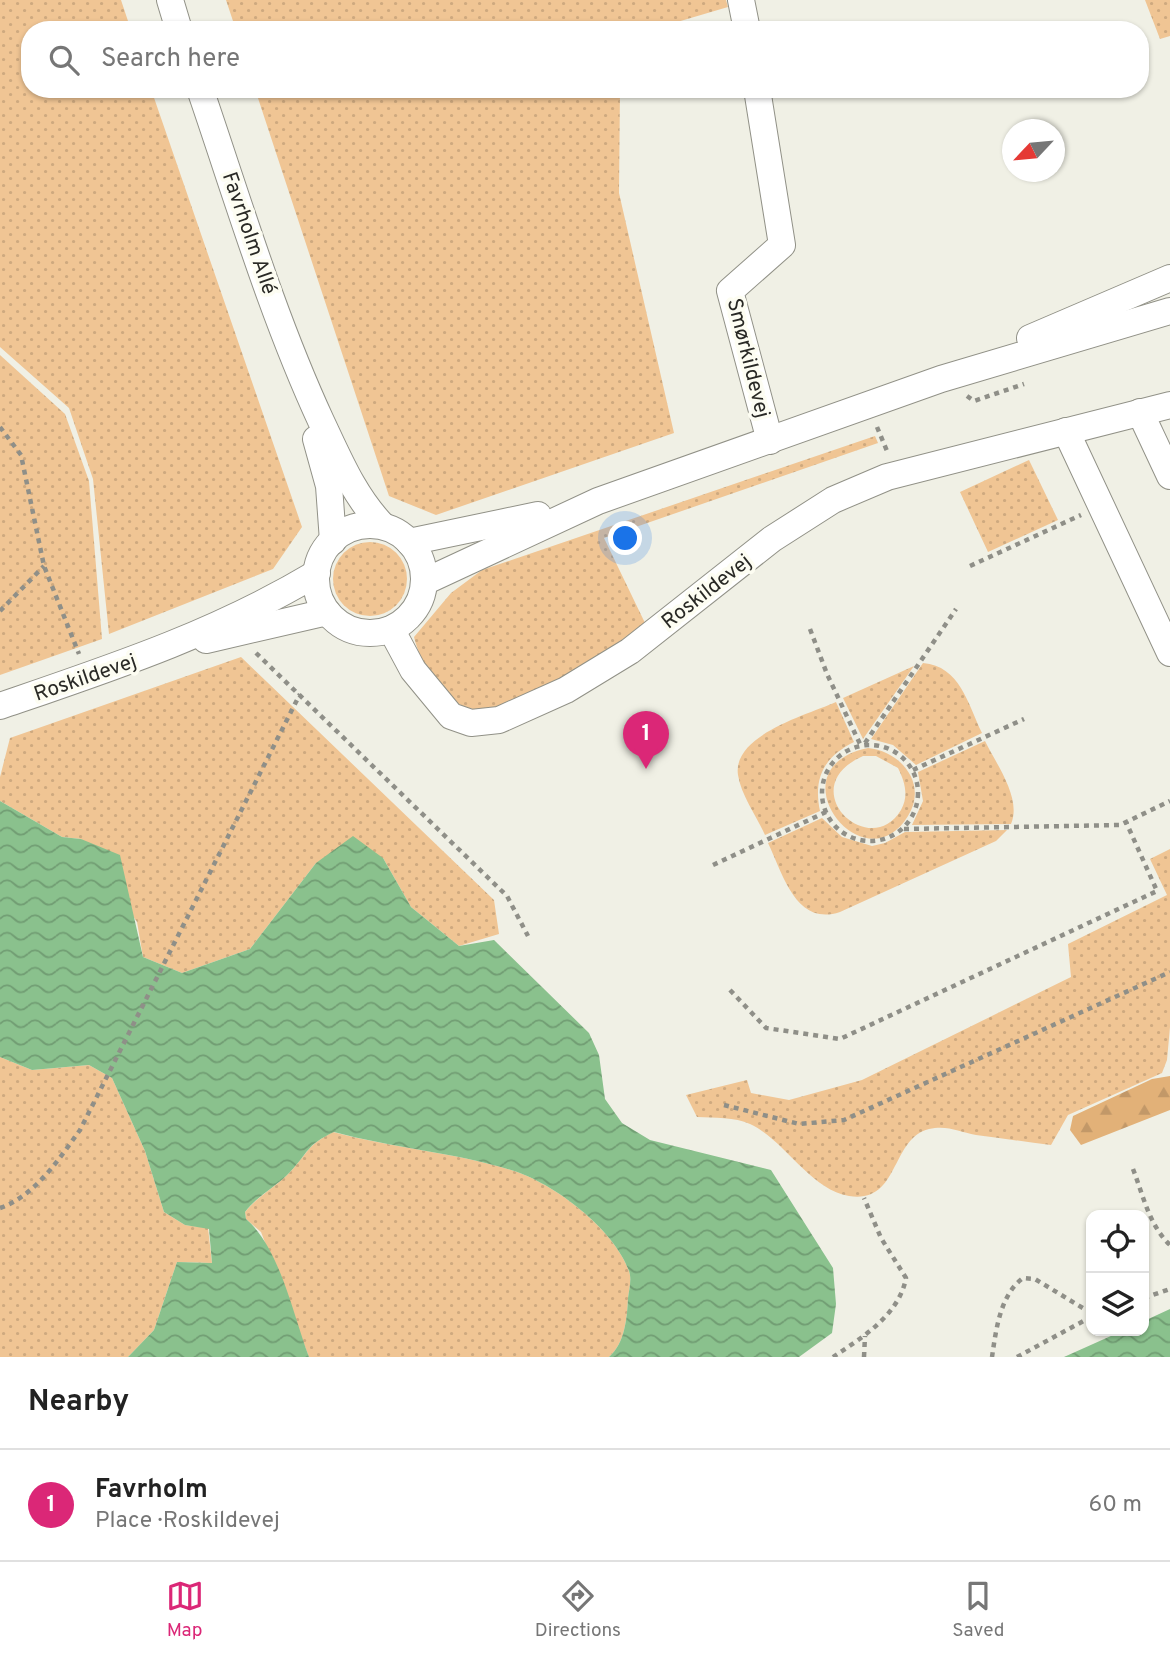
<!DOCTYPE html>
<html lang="en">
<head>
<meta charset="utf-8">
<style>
	:root { --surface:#fff; --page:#f2f2f2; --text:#222; --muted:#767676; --line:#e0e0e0; --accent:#db2777 }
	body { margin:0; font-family:Overpass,sans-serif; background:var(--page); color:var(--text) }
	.controls { position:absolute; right:21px; bottom:21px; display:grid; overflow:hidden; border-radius:14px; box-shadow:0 2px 5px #0004 }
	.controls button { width:63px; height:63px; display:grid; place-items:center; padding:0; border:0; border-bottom:2px solid var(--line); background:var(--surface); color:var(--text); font:35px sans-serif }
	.compass { position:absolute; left:1002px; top:119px; width:63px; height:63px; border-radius:50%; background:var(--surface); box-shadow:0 2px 5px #0004; rotate:244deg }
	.you { position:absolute; left:626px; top:539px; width:24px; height:24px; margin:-18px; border:5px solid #fff; border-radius:50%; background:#1a73e8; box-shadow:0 0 0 10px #1a73e833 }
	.badge { display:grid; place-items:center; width:46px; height:46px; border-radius:50%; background:var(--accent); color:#fff; font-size:23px; font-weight:700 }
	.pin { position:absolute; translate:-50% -58px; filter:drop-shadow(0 2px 4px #0008) }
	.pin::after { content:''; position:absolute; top:37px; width:24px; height:21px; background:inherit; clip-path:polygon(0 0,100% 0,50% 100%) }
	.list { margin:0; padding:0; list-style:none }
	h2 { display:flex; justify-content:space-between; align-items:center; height:91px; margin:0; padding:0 28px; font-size:30px }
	h2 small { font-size:23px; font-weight:400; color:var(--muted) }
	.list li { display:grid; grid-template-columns:46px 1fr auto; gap:21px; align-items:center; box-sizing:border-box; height:112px; padding:0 28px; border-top:2px solid var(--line) }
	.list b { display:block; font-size:26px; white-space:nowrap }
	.list p { margin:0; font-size:23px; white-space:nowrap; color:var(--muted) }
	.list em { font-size:23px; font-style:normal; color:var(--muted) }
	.icon { flex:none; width:38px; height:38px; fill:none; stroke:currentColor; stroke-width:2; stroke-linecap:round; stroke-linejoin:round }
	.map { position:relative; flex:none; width:1170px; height:1357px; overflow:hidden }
	.search { position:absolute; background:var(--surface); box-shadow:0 2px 5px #0004; left:21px; right:21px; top:21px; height:77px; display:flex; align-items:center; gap:18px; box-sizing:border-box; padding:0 24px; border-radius:28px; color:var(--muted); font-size:26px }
	.sheet { height:203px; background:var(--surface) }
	nav { display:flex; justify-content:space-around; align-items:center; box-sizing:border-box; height:98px; border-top:2px solid var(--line); background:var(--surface); font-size:19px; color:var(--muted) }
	nav a { display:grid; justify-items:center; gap:4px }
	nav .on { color:var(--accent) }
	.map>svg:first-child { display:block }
	.green { fill:url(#green-dots); fill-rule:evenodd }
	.forest { fill:url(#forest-firs) }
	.water { fill:url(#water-waves) }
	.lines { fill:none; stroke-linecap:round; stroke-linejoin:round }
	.minor-casing { stroke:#919187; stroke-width:28 }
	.path { stroke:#8f8f88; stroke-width:4.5; stroke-dasharray:5 5; stroke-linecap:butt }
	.minor { stroke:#fff; stroke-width:26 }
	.labels { text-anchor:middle; stroke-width:7; stroke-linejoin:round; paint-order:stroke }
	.street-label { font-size:21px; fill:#292925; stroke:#fdfdf2 }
</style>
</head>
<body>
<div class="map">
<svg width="1170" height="1357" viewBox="0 0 1170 1357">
	<defs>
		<pattern id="green-dots" width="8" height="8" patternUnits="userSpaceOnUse" patternTransform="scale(1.75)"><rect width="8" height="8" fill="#f0c594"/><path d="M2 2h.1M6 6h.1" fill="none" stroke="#cea97f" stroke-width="1.8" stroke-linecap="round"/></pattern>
		<pattern id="forest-firs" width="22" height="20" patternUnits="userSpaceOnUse" patternTransform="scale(1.75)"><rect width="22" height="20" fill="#e2b178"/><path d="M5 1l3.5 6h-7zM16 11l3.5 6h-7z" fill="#c29868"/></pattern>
		<pattern id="water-waves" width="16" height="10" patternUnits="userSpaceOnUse" patternTransform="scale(1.75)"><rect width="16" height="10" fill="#8ac18d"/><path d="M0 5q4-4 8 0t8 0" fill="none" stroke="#719d73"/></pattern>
	</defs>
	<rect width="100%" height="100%" fill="#f0f0e5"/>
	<g class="green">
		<path d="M0 0H121L131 30H30V89H151L302 527 273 569 109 634 93 479 69 408 0 347Z"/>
		<path d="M226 0H726L728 7 650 30H236Z"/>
		<path d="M1145 0H1170V36L1160 39Z"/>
		<path d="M255 89H620L619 193 674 433 436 515 389 496Z"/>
		<path d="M0 355 65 414 89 481 102 639 0 675Z"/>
		<path d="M875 436 878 443 604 538 645 623C612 649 515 715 473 709 443 704 420 663 414 637L451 593 482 570Z"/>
		<path d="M1029 460 1058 520 988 552 960 492Z"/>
		<circle cx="370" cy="579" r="37"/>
		<path d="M241 657 494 900 499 934 459 946 411 907 383 858 316 863 250 949 182 973 143 957 137 922 81 839 62 837 0 801V777L10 738Z"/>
		<path d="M923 663C960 666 968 704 982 733L916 765 893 745 871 739Z"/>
		<path d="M914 666 863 739 843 698Z"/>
		<path d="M836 702 854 742C824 757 813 778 820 811L765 835C757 817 741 795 738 775 732 735 807 715 836 702Z"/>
		<path d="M985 741C996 764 1022 798 1011 824L912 825 923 801 918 772Z"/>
		<path d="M868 748C901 751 928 784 908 816 864 888 771 768 868 748ZM863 756H876L898 768C905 782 909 796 901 810 870 862 791 788 863 756Z"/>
		<path d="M822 818 842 837 872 846 885 843 905 832 1007 830 996 841 840 912C796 927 783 874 768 843Z"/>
		<path d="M1170 849V1027L1167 1060 1162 1073 1068 1115 1051 1145C1026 1142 1001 1138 976 1135 959 1132 948 1125 929 1129 890 1139 900 1204 849 1196 809 1189 786 1141 750 1124 735 1117 714 1118 697 1117L686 1095 747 1080 751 1093 789 1100 862 1080 1071 977 1068 944 1167 895 1150 859Z"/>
		<path d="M0 1057 32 1070 89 1065 112 1078 145 1151 164 1212 185 1225 208 1228 212 1263 177 1262 154 1330 128 1357H0Z"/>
		<path d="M333 1132C392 1148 453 1152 511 1170 554 1183 614 1229 629 1271 632 1279 629 1290 628 1298 627 1318 625 1343 609 1357H309L261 1232 246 1219 245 1212C259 1195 276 1187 290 1172 309 1152 306 1146 333 1132Z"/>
	</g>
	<path class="forest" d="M1170 1076V1110L1081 1145 1070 1130 1073 1116 1152 1079Z"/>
	<g class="water">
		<path d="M0 801 62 837 81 839 120 855 143 957 182 973 250 949 316 863 353 836 383 858 411 907 459 946 494 940 589 1033 599 1055 605 1099 622 1123 650 1140 771 1170 833 1268 836 1304 832 1333 799 1357H609C625 1343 627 1318 628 1298 629 1290 632 1279 629 1271 614 1229 554 1183 511 1170 453 1152 392 1148 334 1132 306 1145 309 1152 290 1172 276 1187 258 1195 245 1212L246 1219C280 1248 293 1315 309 1357H128L154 1330 177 1262 212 1263 209 1229 185 1225 164 1212 145 1151 112 1078 89 1065 32 1070 0 1057Z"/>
		<path d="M1170 1309V1357H1064L1122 1331H1144V1321Z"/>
	</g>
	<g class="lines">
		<defs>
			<g id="minor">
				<path d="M170 0 179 30"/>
				<path d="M741 0 747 30"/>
				<path d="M200 89C238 200 272 315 321 421 339 459 354 496 383 526"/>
				<path d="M757 89 782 245 730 291 770 441"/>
				<path d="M1030 338 1170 278"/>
				<path d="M1140 412 1170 476"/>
				<path d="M1066 431 1170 653"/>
				<path d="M316 439 329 486 333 541"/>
				<circle cx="370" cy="579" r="54"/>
				<path d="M409 542 538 515"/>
				<path d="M424 582 598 501 941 379 1170 311"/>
				<path d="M391 629 413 670 451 716 471 723 499 720 566 690 630 651 772 539 833 500 887 477 1170 405"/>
				<path d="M206 640 327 612"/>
				<path d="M0 706C111 668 215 634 317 573"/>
			</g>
		</defs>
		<use href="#minor" class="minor-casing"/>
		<g class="path">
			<path d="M967 396 974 401 1024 384"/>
			<path d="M0 427 21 455 44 566 79 654"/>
			<path d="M877 427 887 451"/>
			<path d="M970 566 1081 515"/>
			<path d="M0 611 44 566"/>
			<path d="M810 629 827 674 860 744"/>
			<path d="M256 653 507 896 528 936"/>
			<path d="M865 743 956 609"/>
			<circle cx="870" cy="793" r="48"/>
			<path d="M913 770 1024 719"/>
			<path d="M904 829 1120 825 1170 801"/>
			<path d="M713 865 826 812"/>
			<path d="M730 990 766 1028 840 1039 1157 891 1126 822"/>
			<path d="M724 1105 799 1124 844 1120 1170 972"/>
			<path d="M1133 1169C1143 1195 1149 1225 1170 1245"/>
			<path d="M0 1208C35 1196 59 1159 80 1130L300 694"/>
			<path d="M1144 1298 1170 1289"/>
			<path d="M833 1357C863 1337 899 1315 906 1278L881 1238 864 1198"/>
			<path d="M864 1357 865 1336"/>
			<path d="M992 1357C996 1330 1000 1295 1023 1278L1035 1279 1091 1313"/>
			<path d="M1017 1357 1091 1317"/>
		</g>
		<use href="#minor" class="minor"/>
	</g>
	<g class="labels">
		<g class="street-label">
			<text transform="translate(250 233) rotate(71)" y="7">Favrholm Allé</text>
			<text transform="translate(749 358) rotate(76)" y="7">Smørkildevej</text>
			<text transform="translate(706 591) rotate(-38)" y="7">Roskildevej</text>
			<text transform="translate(85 677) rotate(-19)" y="7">Roskildevej</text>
		</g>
	</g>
</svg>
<div class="controls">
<button><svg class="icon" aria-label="locate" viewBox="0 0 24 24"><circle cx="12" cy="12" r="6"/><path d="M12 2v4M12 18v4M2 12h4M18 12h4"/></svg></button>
<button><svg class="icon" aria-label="layers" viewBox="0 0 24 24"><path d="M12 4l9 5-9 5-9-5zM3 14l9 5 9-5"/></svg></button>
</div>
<svg class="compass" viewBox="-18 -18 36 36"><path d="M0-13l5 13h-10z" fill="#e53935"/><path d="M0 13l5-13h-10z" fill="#767676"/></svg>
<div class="you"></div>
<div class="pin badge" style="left:646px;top:769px">1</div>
<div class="search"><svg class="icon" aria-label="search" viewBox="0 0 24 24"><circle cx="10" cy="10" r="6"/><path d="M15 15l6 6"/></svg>Search here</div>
</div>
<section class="sheet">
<h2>Nearby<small></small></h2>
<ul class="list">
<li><span class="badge">1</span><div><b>Favrholm</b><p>Place · Roskildevej</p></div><em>60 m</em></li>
</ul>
</section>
<nav>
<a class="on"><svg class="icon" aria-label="map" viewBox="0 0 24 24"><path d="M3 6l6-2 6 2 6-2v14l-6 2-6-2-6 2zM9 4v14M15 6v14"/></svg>Map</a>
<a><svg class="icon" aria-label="directions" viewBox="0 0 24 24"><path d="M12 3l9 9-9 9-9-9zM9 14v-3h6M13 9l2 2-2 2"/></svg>Directions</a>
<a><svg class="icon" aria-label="saved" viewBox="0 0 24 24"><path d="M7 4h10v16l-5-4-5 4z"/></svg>Saved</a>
</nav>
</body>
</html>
